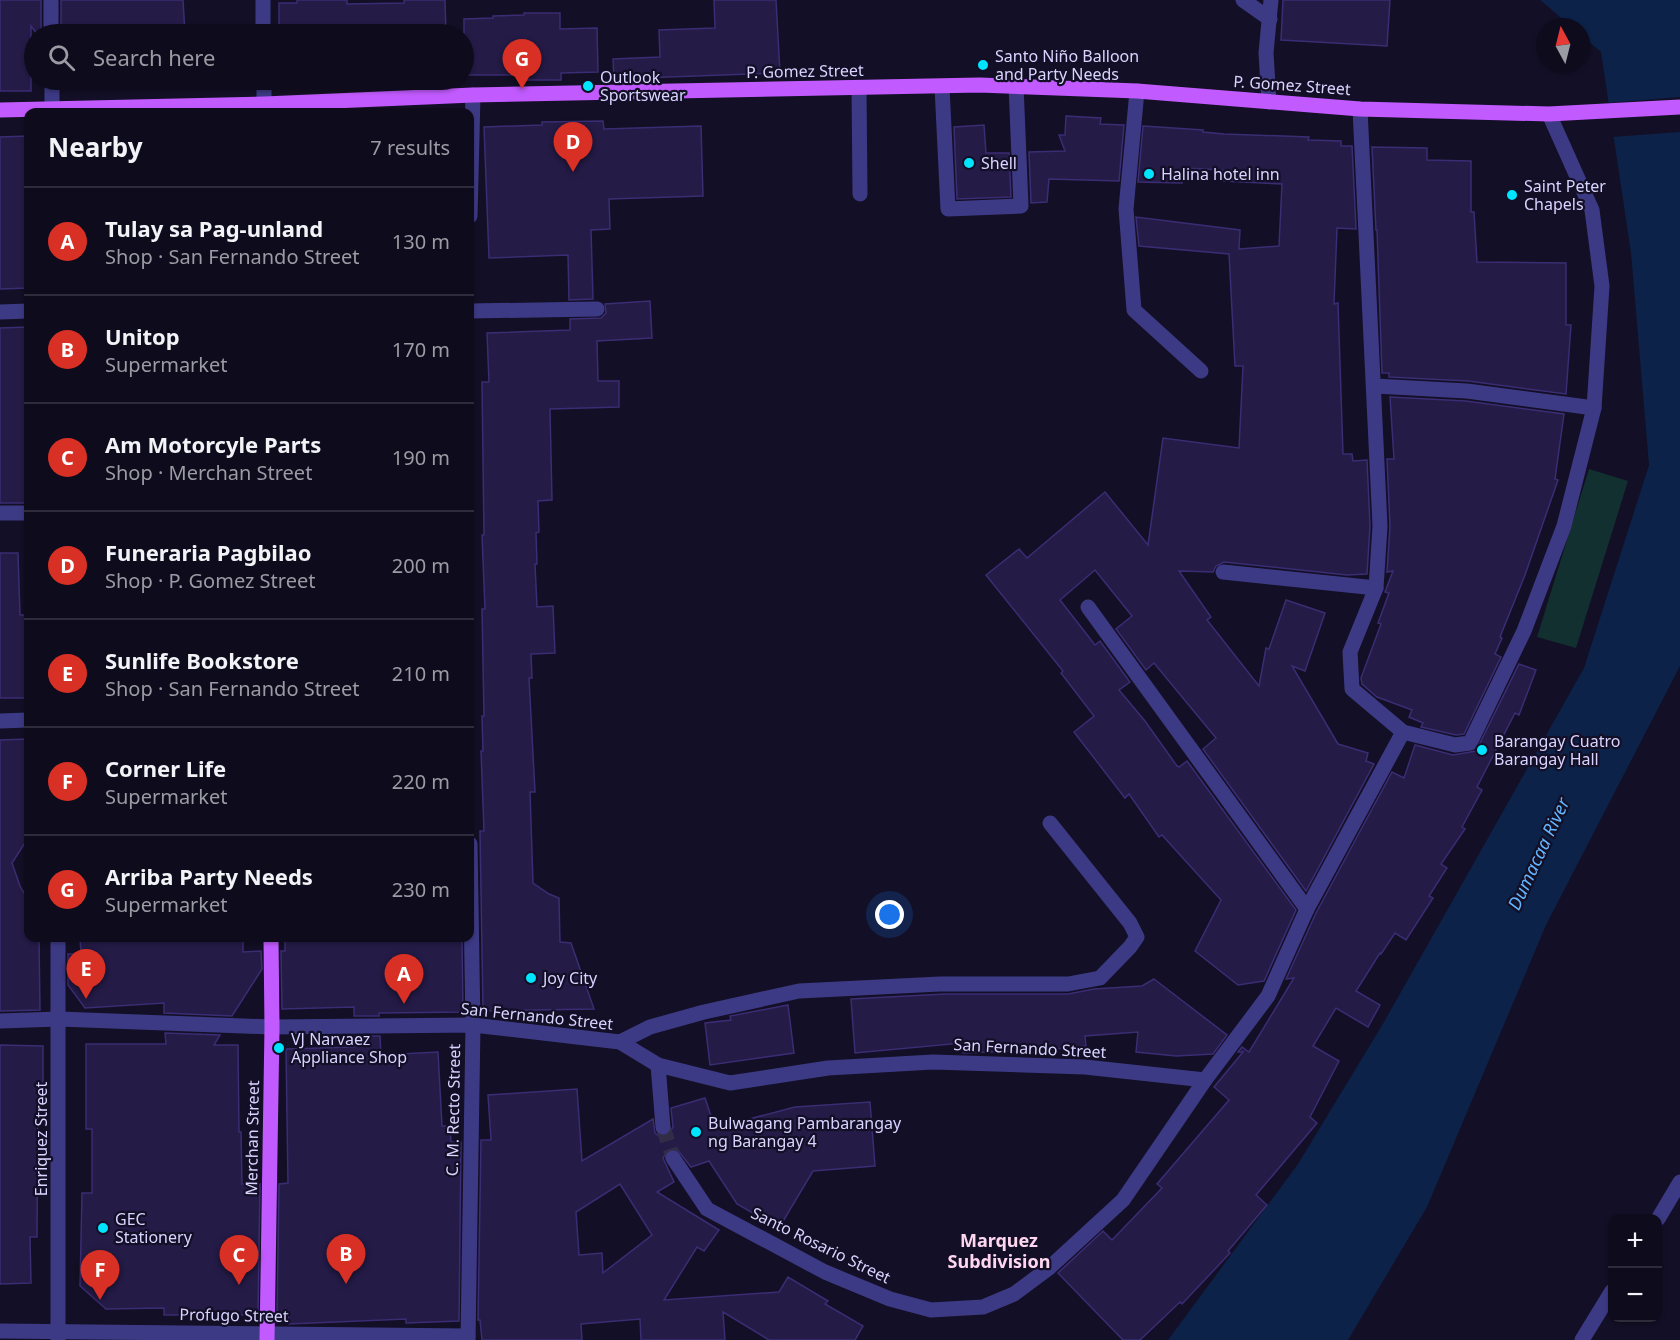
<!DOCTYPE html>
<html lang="en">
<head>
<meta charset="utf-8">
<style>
	:root { --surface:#0e0b1c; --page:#171425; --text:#f1f3f6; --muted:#9b9ba3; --line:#2e2b3b; --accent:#d93025 }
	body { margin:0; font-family:"Noto Sans",sans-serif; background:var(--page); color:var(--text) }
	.controls { position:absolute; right:18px; bottom:18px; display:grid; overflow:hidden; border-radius:12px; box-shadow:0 2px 4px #0004 }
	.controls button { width:54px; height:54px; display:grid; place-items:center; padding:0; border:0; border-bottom:2px solid var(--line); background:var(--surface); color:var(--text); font:30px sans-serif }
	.compass { position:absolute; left:1536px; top:18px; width:54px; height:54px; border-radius:50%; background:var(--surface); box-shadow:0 2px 4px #0004; rotate:353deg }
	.you { position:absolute; left:890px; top:915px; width:21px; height:21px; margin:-15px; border:4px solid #fff; border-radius:50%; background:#1a73e8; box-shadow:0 0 0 9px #1a73e833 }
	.badge { display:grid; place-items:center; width:39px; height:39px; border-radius:50%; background:var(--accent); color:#fff; font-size:20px; font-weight:700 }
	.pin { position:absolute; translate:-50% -50px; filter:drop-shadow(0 2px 3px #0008) }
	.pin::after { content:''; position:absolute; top:32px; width:21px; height:18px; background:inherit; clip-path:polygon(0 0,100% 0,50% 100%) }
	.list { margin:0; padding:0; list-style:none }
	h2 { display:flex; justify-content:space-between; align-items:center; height:78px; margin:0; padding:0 24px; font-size:26px }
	h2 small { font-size:20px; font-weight:400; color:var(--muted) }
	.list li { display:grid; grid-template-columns:39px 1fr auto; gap:18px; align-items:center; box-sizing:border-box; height:108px; padding:0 24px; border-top:2px solid var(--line) }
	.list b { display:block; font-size:22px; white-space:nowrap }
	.list p { margin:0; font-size:20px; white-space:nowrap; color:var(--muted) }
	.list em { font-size:20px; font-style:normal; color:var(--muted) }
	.icon { flex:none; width:33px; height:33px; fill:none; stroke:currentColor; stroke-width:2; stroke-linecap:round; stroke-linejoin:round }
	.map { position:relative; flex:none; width:1680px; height:1340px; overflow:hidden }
	.search { position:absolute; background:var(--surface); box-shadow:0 2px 4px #0004; left:24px; top:24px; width:450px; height:66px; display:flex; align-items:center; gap:15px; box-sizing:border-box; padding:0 21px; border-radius:33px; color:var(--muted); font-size:22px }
	.panel { position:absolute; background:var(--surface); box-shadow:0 2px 4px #0004; left:24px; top:108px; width:450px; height:834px; border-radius:12px }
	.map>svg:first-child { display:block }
	.green { fill:#12302f }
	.water { fill:#0c2248 }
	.pier { fill:#130f26 }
	.building { fill:#241b47; stroke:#3b2d73; stroke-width:1.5; fill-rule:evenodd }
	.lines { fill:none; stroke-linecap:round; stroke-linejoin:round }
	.minor-tunnel { stroke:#312d47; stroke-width:15; stroke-dasharray:15 8; stroke-linecap:butt }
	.minor { stroke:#3d3a85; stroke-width:15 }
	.major { stroke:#c25bff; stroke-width:15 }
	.poi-dot { fill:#00e5ff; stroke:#130f26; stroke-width:2 }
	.labels { text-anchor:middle; stroke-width:4.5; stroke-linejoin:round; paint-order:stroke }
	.poi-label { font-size:16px; fill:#d9d4ff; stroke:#130f26; text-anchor:start }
	.street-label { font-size:16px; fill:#d9d4ff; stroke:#130f26 }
	.water-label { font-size:18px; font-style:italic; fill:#62b6ff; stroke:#130f26 }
	.neighbourhood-label { font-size:18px; font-weight:bold; fill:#ffd6f0; stroke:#130f26 }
</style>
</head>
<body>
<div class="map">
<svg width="1680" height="1340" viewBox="0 0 1680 1340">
	<rect width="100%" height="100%" fill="#130f26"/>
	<path class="green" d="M1589 469 1628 481 1576 648 1537 637Z"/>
	<path class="water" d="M1540 0H1680V666L1546 925 1427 1207 1348 1340H1168L1298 1164 1384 1022 1584 668 1649 465 1631 253 1601 52 1581 35V27H1572Z"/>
	<path class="pier" d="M1680 97V132L1611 137 1610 111 1608 103Z"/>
	<g class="building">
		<path d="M0 0H41V34H37L31 26V91H0Z"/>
		<path d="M61 0H183L185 34H61Z"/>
		<path d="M297 0H347V4L404 3V0H445L446 34H279V3H297Z"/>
		<path d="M714 0H776L780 73 614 79 613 59 660 57 659 30 715 28Z"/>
		<path d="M1283 0H1390L1387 46 1281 40Z"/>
		<path d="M524 13H560V29L597 28 598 72 561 73V80H525V75H464V19L493 18V16L524 15Z"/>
		<path d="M1066 116 1101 118 1100 124 1124 125 1119 181 1049 179 1047 202 1031 203 1029 152 1065 151 1059 135H1065Z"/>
		<path d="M603 121 604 129 701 126 703 196 609 199 610 229 591 230 593 299 569 300 568 255 489 258 484 127 542 125V122Z"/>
		<path d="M984 125 986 153H1009L1011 197 957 199 954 127Z"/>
		<path d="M1143 126 1203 130V132L1224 134 1309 137 1308 140 1341 141V146H1352L1356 229 1337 228 1334 304 1338 303 1343 454H1352L1353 461 1367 460 1370 526 1367 574 1347 575 1224 562 1216 566 1213 572 1179 571 1211 617 1207 620 1259 686 1266 648 1269 649 1286 600 1325 613 1305 671 1292 666 1338 744 1368 753 1366 761 1374 764 1306 891 1203 749 1216 738 1154 663 1146 670 1116 629 1132 616 1095 570 1060 600 1095 645 1100 641 1130 682 1119 690 1145 721 1177 766 1179 767 1187 761 1296 910 1264 981 1238 985 1195 951 1221 900 1162 835 1159 837 1129 794 1125 798 1074 732 1094 716 1061 673 1063 671 986 575 1019 549 1027 558 1105 492 1148 545 1163 438 1239 448 1243 366H1235L1229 254 1139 246 1136 217 1240 230 1239 249 1279 246 1282 184 1223 181V170L1183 168 1182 183 1138 182Z"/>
		<path d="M28 136V288L0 289V137Z"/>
		<path d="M1372 147 1427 148V160L1471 161V212H1474L1477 262 1566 263V325H1571L1566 394 1468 381 1389 377V373H1382L1377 230H1376Z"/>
		<path d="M650 301 652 338 597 341 598 381H619V407L550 409 552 500 538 501 539 532 536 533 537 564H535L537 607 553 606 555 653 531 654 532 678H529L535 792H530L533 883 549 894 559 898 560 942 571 943 594 1009 483 1011 480 831H484L481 751H483L482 716H484L482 609H485L482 535H484L482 382H489L487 333 570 330V319L601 318 606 313 605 304Z"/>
		<path d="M28 327V503H0V328Z"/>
		<path d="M1390 397 1466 401 1564 414 1555 479 1558 480 1525 575 1500 637 1502 638 1495 654 1501 657 1464 734 1456 735 1421 727 1423 723 1409 717 1412 710 1377 697 1362 684 1361 678 1381 624 1378 623 1389 593 1385 592 1393 571 1387 572 1390 526 1387 459H1394Z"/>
		<path d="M0 553H18L20 615H28V698H0Z"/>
		<path d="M1519 664 1536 670 1519 715 1515 713 1477 787 1482 790 1462 827 1465 829 1441 864 1447 868 1429 896 1433 898 1406 940 1395 933 1381 954 1380 953 1356 991 1380 1005 1368 1027 1336 1008 1313 1046 1339 1061 1310 1117 1317 1123 1256 1195 1267 1205 1228 1251 1230 1253 1182 1304 1180 1302 1140 1340H1123L1058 1273 1103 1231 1112 1240 1162 1188 1157 1184 1229 1100 1214 1087 1243 1052H1238L1242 1047 1249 1052 1294 978 1286 979 1316 913 1392 772 1404 778 1415 745 1453 755 1476 751Z"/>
		<path d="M28 739V838L12 863 20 886 28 900V938H39L40 1010 0 1011V740Z"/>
		<path d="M80 938H243V952L261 951 262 969 232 1016 164 1013V1003L85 1008 68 985V954H81Z"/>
		<path d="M285 938H441V939L462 940 463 1012 379 1013V1016H354V1007L282 1009 281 951H285Z"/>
		<path d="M1154 979 1227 1035 1213 1054 1176 1056 1136 1052 1138 1032 1085 1036 1086 1046 1044 1050 963 1053 962 1043 855 1053 851 999 945 994H1068L1094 989 1142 986Z"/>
		<path d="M788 1005 794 1053 710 1065 705 1023 731 1020 730 1016Z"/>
		<path d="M165 1033 220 1035 214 1045H238L239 1132H241L242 1184H260L258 1315H164V1308L106 1309 80 1286 82 1193H92V1129H86V1044H166Z"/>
		<path d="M354 1036H380L381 1055 438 1052 442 1126H450L451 1142H461L459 1321 406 1323V1319L289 1324 288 1315H277L279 1184 288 1183 286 1049 354 1047Z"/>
		<path d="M0 1045 43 1046V1091H38L37 1237H30L31 1283 0 1284Z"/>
		<path d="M577 1089 582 1161 653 1119 655 1133 659 1136 668 1135 673 1127 671 1108 705 1098 715 1128 795 1107 870 1102 875 1166 813 1171 779 1228 737 1204 709 1161 691 1167 677 1149 668 1150 663 1158 674 1182 657 1192 719 1230 704 1251 697 1247 664 1300 779 1292 788 1277 828 1301 825 1304 863 1326 855 1340H769L723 1312 725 1340H641L640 1319 581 1324 582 1340H482L480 1320H478L481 1140H491L488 1095ZM620 1184 652 1235 603 1273 602 1253 579 1255 576 1212Z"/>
	</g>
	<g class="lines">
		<path class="minor-tunnel" d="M663 1127 673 1158"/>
		<g class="minor">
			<path d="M51 0V34"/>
			<path d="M263 0V34"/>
			<path d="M1243 0 1270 19"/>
			<path d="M52 80V112"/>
			<path d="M264 80V104"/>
			<path d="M942 87 948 209 1021 206 1016 85"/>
			<path d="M859 88 860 194"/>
			<path d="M1137 91 1126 209 1134 310 1201 371"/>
			<path d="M1269 102 1266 53 1271 0"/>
			<path d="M1360 109 1380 526 1376 588 1350 652 1352 689 1403 732 1455 745 1470 743 1524 631 1564 526 1594 408 1602 286 1592 210 1549 114"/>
			<path d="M470 216 473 95"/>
			<path d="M470 311 597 309"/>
			<path d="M0 312 28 311"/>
			<path d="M1375 386 1467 391 1594 408"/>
			<path d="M0 513H28"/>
			<path d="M1223 572 1376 588"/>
			<path d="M1088 607 1307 909"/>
			<path d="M0 721 28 720"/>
			<path d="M0 1021 59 1019 272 1027 473 1025 620 1042 658 1065 730 1083 828 1068 933 1062 1085 1067 1205 1080"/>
			<path d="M620 1042 650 1027 704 1012 799 991 940 984H1068L1100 978 1130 947 1137 937 1130 923 1050 823"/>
			<path d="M658 1065 663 1127"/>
			<path d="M673 1158 707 1209 825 1272 890 1299 931 1310 983 1307 1014 1294 1049 1268 1123 1200 1205 1080 1268 996 1307 909 1403 732"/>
			<path d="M1658 1219 1680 1182"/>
			<path d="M0 1331 468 1336"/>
			<path d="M58 1339V938"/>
			<path d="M468 1340 473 1025 470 844"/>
			<path d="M1582 1340 1612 1291"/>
		</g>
		<g class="major">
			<path d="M0 110 264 104 473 95 980 85 1137 91 1360 109 1549 114 1680 107"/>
			<path d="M267 1340 272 1027 271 938"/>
		</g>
	</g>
	<g class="poi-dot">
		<circle cx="983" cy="65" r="6"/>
		<circle cx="588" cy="86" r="6"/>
		<circle cx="969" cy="163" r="6"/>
		<circle cx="1149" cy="174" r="6"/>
		<circle cx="1512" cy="195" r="6"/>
		<circle cx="1482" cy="750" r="6"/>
		<circle cx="531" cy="978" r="6"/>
		<circle cx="279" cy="1048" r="6"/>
		<circle cx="696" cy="1132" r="6"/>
		<circle cx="103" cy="1228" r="6"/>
	</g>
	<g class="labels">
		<g class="poi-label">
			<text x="995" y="62">Santo Niño Balloon<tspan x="995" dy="18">and Party Needs</tspan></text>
			<text x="600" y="83">Outlook<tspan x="600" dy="18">Sportswear</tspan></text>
			<text x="981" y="169">Shell</text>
			<text x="1161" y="180">Halina hotel inn</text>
			<text x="1524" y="192">Saint Peter<tspan x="1524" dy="18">Chapels</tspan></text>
			<text x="1494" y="747">Barangay Cuatro<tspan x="1494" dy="18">Barangay Hall</tspan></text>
			<text x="543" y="984">Joy City</text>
			<text x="291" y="1045">VJ Narvaez<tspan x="291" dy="18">Appliance Shop</tspan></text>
			<text x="708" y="1129">Bulwagang Pambarangay<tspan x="708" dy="18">ng Barangay 4</tspan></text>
			<text x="115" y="1225">GEC<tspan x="115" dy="18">Stationery</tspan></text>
		</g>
		<g class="street-label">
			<text transform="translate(805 71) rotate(-1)" y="6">P. Gomez Street</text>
			<text transform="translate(1292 85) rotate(4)" y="6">P. Gomez Street</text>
			<text transform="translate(537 1016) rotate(6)" y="6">San Fernando Street</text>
			<text transform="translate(1030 1048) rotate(3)" y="6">San Fernando Street</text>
			<text transform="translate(453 1110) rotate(-89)" y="6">C. M. Recto Street</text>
			<text transform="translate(252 1138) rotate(-89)" y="6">Merchan Street</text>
			<text transform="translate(41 1139) rotate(-90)" y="6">Enriquez Street</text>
			<text transform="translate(821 1245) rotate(26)" y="6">Santo Rosario Street</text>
			<text transform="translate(234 1315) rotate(1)" y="6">Profugo Street</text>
		</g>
		<g class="water-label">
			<text transform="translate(1539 854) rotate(-65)" y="6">Dumacaa River</text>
		</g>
		<g class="neighbourhood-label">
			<text x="999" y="1247">Marquez<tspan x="999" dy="21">Subdivision</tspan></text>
		</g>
	</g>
</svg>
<div class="controls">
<button>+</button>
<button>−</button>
</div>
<svg class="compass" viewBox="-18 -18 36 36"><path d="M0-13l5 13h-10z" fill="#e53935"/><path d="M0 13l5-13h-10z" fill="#9b9ba3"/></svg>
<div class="you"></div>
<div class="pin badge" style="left:404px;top:1004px">A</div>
<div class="pin badge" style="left:346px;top:1284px">B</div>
<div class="pin badge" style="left:239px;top:1285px">C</div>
<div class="pin badge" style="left:573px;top:172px">D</div>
<div class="pin badge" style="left:86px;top:999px">E</div>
<div class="pin badge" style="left:100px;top:1300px">F</div>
<div class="pin badge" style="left:522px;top:89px">G</div>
<div class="search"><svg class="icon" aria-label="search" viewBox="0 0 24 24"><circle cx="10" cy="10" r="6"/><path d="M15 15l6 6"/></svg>Search here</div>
<section class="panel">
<h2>Nearby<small>7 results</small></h2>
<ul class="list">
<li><span class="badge">A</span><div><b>Tulay sa Pag-unland</b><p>Shop · San Fernando Street</p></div><em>130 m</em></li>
<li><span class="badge">B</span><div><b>Unitop</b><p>Supermarket</p></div><em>170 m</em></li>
<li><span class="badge">C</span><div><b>Am Motorcyle Parts</b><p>Shop · Merchan Street</p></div><em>190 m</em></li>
<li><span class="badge">D</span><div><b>Funeraria Pagbilao</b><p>Shop · P. Gomez Street</p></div><em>200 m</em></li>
<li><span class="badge">E</span><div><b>Sunlife Bookstore</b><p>Shop · San Fernando Street</p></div><em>210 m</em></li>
<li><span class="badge">F</span><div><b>Corner Life</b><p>Supermarket</p></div><em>220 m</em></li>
<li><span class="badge">G</span><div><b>Arriba Party Needs</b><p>Supermarket</p></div><em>230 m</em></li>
</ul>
</section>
</div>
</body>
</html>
